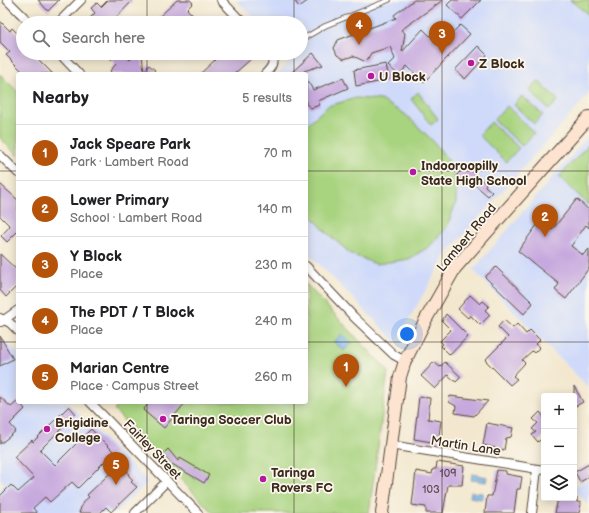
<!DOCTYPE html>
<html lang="en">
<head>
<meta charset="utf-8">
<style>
	:root { --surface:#fff; --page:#f2f2f2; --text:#202124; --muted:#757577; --line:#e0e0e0; --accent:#b45309 }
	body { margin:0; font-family:"Balsamiq Sans",sans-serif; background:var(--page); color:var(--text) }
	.controls { position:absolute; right:12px; bottom:12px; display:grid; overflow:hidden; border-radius:4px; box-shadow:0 2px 10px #0003 }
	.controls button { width:36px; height:36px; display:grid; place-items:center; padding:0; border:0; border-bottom:1px solid var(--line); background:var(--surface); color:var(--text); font:20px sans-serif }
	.you { position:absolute; left:407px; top:334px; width:14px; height:14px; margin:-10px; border:3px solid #fff; border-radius:50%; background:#1a73e8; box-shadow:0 0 0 6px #1a73e833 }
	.badge { display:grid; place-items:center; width:26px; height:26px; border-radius:50%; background:var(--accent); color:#fff; font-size:13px; font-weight:700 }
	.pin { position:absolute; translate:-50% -33px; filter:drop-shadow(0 1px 2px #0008) }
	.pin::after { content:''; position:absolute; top:21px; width:14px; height:12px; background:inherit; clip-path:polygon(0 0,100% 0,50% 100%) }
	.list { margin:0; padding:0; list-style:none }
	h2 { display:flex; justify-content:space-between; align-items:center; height:52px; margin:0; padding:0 16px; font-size:17px }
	h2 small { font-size:13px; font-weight:400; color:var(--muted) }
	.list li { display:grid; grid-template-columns:26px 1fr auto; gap:12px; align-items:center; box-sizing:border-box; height:56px; padding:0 16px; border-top:1px solid var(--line) }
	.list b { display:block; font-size:15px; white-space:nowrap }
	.list p { margin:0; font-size:13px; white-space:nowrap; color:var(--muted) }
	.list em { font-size:13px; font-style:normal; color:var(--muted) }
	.icon { flex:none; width:22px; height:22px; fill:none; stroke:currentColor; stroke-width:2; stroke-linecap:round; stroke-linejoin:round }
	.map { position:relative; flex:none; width:589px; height:513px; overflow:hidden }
	.search { position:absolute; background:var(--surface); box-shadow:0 2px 10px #0003; left:16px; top:16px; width:292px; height:44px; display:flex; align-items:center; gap:10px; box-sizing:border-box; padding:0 14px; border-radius:22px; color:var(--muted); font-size:15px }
	.panel { position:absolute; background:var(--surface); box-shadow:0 2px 10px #0003; left:16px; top:72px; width:292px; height:332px; border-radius:4px }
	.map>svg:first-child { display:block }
	.built { fill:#cfdafa }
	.green { fill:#a8d37f; stroke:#727e4e }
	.water { fill:#75b2e7; stroke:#586e82 }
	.building { fill:#c6a8de }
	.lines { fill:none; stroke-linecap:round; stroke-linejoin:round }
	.service-casing { stroke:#574639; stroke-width:5.5 }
	.minor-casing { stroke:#574639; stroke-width:10 }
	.secondary-casing { stroke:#574639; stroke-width:14 }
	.service { stroke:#fff; stroke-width:4 }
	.minor { stroke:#fff; stroke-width:8 }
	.secondary { stroke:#fde4d1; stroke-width:12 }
	.grid { fill:none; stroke:#3b2a1e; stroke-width:1; stroke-opacity:0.55 }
	.poi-dot { fill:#b5179e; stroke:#fbf7ec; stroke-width:1.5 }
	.labels { text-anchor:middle; stroke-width:3.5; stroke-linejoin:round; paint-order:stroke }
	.number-label { font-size:11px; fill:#5e4a4e }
	.poi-label { font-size:13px; font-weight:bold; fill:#3b2a1e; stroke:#fbf7ec; text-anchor:start }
	.street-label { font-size:13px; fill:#3b2a1e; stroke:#fbf7ec }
</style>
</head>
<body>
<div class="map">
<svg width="589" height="513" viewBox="0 0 589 513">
	<rect width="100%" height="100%" fill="#fbf7ec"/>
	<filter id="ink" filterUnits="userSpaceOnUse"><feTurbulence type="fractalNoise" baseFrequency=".025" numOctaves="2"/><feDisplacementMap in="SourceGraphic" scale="8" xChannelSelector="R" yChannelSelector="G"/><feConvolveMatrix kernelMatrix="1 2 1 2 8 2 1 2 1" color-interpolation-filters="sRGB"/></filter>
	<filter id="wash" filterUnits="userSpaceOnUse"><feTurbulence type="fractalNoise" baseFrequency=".012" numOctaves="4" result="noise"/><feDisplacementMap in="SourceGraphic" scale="16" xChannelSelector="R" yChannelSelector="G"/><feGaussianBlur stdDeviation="0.9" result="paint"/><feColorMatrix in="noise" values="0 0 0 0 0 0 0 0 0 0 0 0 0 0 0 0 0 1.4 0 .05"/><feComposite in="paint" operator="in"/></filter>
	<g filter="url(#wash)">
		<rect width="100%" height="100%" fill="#f3e8cf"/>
		<g class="built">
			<path d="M236 0H589V94L447 253 396 342 306 251V74H277L293 58 288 53H301V23H259Z"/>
			<path d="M589 135V388L473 270Z"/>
			<path d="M0 338 18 353V402H67L148 482 115 513H0V490L5 484 0 479Z"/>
			<path d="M589 479V505L574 490V487Z"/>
		</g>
		<g class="green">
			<path d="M570 0H589V15Z"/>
			<path d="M0 74 18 92V156L0 138Z"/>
			<path d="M538 81 558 100 549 110 529 90Z"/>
			<path d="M418 92 438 119 431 125 411 99Z"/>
			<path d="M522 96 543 115 534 124 514 105Z"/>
			<path d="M356 98 381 100 405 114 433 141 448 160 456 183V202L447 227 430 246 409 259 376 264 351 254 327 233 306 210V125L328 106Z"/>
			<path d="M507 106 534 133 522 146 494 120Z"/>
			<path d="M491 122 519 148 506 162 479 135Z"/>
			<path d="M589 144V205L559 177Z"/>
			<path d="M306 284 388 371 369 513H213L114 410 121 402H306Z"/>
		</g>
		<g class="water">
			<path d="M342 334 352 343 344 351 334 342Z"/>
			<path d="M472 474 487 477 486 482 471 480Z"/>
			<path d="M471 492 482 493 484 496 481 499 470 497Z"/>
		</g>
		<g id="blocks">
			<g class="building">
				<path d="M38 0H59L48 11Z"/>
				<path d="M108 0H133L111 23H85L95 13 91 8 97 3 101 7Z"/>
				<path d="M177 0H190L193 3 187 9 200 23H165L159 17Z"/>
				<path d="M294 0H309L299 7Z"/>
				<path d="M414 0H443L401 30 405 33 402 52 423 29 440 46 460 25 470 34 424 82 407 66 399 75 388 66 395 59 390 47 371 53 366 62 353 56 344 59 337 55 334 48 338 40 396 18 394 15Z"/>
				<path d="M452 0H481L462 19 447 5Z"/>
				<path d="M0 21 10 31 12 28 23 39V53H32L53 74H25L6 55 10 52 0 42Z"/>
				<path d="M478 46 487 55 465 79 455 70Z"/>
				<path d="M105 53H122L130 60 136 53H140L142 55 144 71 149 65 155 70 151 74H113L110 71 116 64Z"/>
				<path d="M208 53H254L251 56 252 58 234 74H200L215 60Z"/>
				<path d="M313 53 323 65 304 71V74H290Z"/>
				<path d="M386 64 389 80 356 86 354 70Z"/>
				<path d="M306 78 313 90 343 78 348 88 318 101 320 105 311 108 306 104Z"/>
				<path d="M466 166 486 184 485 186 492 192 488 196 474 184 473 185 465 179 463 181 457 175Z"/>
				<path d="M0 184 18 200V231L7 242 1 236 10 226 0 216Z"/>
				<path d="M577 199 589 210V228L586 225 571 246 583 255 589 249V268L566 299 555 290 559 284 518 251 540 221 552 230Z"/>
				<path d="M0 254 18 271V285L6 297 0 290Z"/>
				<path d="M496 267 533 303 524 314 485 277Z"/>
				<path d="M470 295 480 304 483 301 489 306 485 310 490 315 480 325 470 315 468 318 458 309Z"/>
				<path d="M446 314 468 336 450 355 441 346 443 344 440 341 451 330 442 321Z"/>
				<path d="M504 320 513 328 517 324 526 334 530 330 540 340 536 344 540 347 534 353 532 351 522 360 525 363 513 376 517 379 510 385 485 360 508 337 498 327Z"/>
				<path d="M0 336 13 359 0 366Z"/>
				<path d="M434 362 440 367 445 362 461 377 456 382 448 375 435 389 421 376Z"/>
				<path d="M574 386 583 402 574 407Z"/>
				<path d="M450 396 488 401 474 416 455 413 456 406 449 402Z"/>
				<path d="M0 397 11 407 18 401 25 409 10 424 16 431 0 444Z"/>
				<path d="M419 397 430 398 428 419 441 421 438 443 414 439Z"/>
				<path d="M150 402H186L164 428 143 410Z"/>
				<path d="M69 406 76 414 40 450 55 465 91 429 114 452 78 488 72 482 50 502 45 497 33 508 37 513H0V496L11 485 18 492 34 478 14 457 32 440 33 442Z"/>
				<path d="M540 412 544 417V436L538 442 532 435 536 432 532 429 538 423 533 419Z"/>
				<path d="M487 423 513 428 511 437 506 438 504 450 483 445Z"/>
				<path d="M168 449 178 461 180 458 209 475 204 483 172 464 163 454Z"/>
				<path d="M124 460 129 476 133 480 131 482 137 487 111 512 106 507 100 513H79L83 502 89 497 87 495Z"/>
				<path d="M437 462 464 466 462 485H448L443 513H426V507L412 505 416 471 432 474 433 469H436Z"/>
				<path d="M589 464V477L580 482 575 472Z"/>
				<path d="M497 470 506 471V474L522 477 520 489H517L514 513H485L487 496H492Z"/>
				<path d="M558 498H577V502L581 503 579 513H555Z"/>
			</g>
		</g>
	</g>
	<g filter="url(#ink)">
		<use href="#blocks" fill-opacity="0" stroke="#574639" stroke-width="1"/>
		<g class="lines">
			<defs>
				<g id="service">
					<path d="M301 40 325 26 389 0"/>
					<path d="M274 59 285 53"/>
				</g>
				<g id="minor">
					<path d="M7 0 30 23"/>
					<path d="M221 0 243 23"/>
					<path d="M58 23 81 0"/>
					<path d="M59 53 79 74"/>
					<path d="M265 74C272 67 275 62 271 53"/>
					<path d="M0 155 18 173"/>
					<path d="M306 266 354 317 394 355 405 361"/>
					<path d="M0 318 10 323 18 331"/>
					<path d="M1 322 18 310"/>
					<path d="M90 402 198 513"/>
					<path d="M390 445 544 470"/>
					<path d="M135 513 167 481"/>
					<path d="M532 513 537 469"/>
				</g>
				<path id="secondary" d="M382 513 400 377 405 361 426 319 455 268 589 117"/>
			</defs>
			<use href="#service" class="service-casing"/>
			<use href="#minor" class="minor-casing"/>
			<use href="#secondary" class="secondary-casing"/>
			<use href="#service" class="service"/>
			<use href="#minor" class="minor"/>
			<use href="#secondary" class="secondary"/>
		</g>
	</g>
	<path class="grid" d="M147 0V23M294 0V23M442 0V513M147 53V74M294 53V74M0 171H18M306 171H589M0 342H18M306 342H589M147 402V513M294 402V513"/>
	<g class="poi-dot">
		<circle cx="471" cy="63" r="4"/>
		<circle cx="371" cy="76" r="4"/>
		<circle cx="413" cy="172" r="4"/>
		<circle cx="163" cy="419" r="4"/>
		<circle cx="47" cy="429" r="4"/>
		<circle cx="263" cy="479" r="4"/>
	</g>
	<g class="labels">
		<g class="number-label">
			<text x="448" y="477">109</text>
			<text x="431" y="493">103</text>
		</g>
		<g class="poi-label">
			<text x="479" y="68">Z Block</text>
			<text x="379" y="81">U Block</text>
			<text x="421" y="170">Indooroopilly<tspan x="421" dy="15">State High School</tspan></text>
			<text x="171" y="424">Taringa Soccer Club</text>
			<text x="55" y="427">Brigidine<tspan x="55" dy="15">College</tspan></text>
			<text x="271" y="477">Taringa<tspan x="271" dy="15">Rovers FC</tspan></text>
		</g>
		<g class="street-label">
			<text transform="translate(466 237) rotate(-50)" y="5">Lambert Road</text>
			<text transform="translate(466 445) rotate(9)" y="5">Martin Lane</text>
			<text transform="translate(153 449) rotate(46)" y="5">Fairley Street</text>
		</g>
	</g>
</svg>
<div class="controls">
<button>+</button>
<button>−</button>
<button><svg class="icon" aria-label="layers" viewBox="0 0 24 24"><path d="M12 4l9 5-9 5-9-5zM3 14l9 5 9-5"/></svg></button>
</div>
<div class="you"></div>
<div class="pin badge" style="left:346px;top:387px">1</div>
<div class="pin badge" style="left:545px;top:237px">2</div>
<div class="pin badge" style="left:442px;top:54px">3</div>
<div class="pin badge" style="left:359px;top:45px">4</div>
<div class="pin badge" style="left:116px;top:485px">5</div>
<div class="search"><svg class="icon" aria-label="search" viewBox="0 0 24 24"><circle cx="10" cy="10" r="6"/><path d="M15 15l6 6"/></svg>Search here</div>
<section class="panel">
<h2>Nearby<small>5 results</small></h2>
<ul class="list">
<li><span class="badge">1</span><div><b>Jack Speare Park</b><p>Park · Lambert Road</p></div><em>70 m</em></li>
<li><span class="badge">2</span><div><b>Lower Primary</b><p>School · Lambert Road</p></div><em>140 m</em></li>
<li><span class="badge">3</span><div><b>Y Block</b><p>Place</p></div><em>230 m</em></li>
<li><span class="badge">4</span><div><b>The PDT / T Block</b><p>Place</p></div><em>240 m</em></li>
<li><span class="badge">5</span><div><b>Marian Centre</b><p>Place · Campus Street</p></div><em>260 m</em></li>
</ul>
</section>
</div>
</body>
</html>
